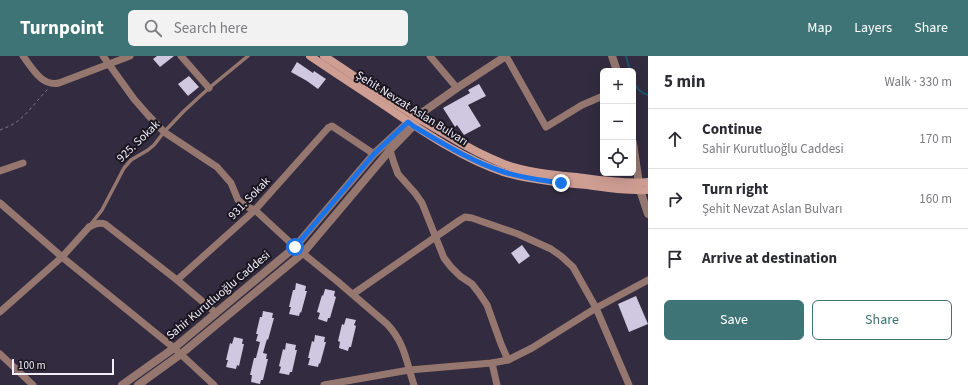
<!DOCTYPE html>
<html lang="en">
<head>
<meta charset="utf-8">
<style>
	:root { --surface:#fff; --page:#f2f2f3; --text:#2b2b33; --muted:#7c7c81; --line:#e1e1e2; --accent:#3e7475 }
	body { margin:0; font-family:"Source Sans 3",sans-serif; background:var(--page); color:var(--text) }
	.controls { position:absolute; right:12px; top:12px; display:grid; overflow:hidden; border-radius:6px; box-shadow:0 4px 16px #0002 }
	.controls button { width:36px; height:36px; display:grid; place-items:center; padding:0; border:0; border-bottom:1px solid var(--line); background:var(--surface); color:var(--text); font:20px sans-serif }
	.scale { position:absolute; left:12px; bottom:10px; width:102px; box-sizing:border-box; padding-left:4px; border:2px solid #f2eefb; border-top:0; font-size:11px; line-height:14px; white-space:nowrap; color:#f2eefb; -webkit-text-stroke:3px #19161f; paint-order:stroke }
	.stop { position:absolute; width:12px; height:12px; margin:-9px; border:3px solid #1a73e8; border-radius:50%; background:#fff }
	.stop.end { background:#1a73e8; border-color:#fff; box-shadow:0 1px 4px #0008 }
	.list { margin:0; padding:0; list-style:none }
	h2 { display:flex; justify-content:space-between; align-items:center; height:52px; margin:0; padding:0 16px; font-size:17px }
	h2 small { font-size:13px; font-weight:400; color:var(--muted) }
	.list li { display:grid; grid-template-columns:26px 1fr auto; gap:12px; align-items:center; box-sizing:border-box; height:60px; padding:0 16px; border-top:1px solid var(--line) }
	.list b { display:block; font-size:15px; white-space:nowrap }
	.list p { margin:0; font-size:13px; white-space:nowrap; color:var(--muted) }
	.list em { font-size:13px; font-style:normal; color:var(--muted) }
	.actions { display:flex; gap:8px; padding:12px 16px }
	.actions a { flex:1; padding:9px 0; border:1px solid var(--accent); border-radius:6px; text-align:center; font-size:14px; color:var(--accent) }
	.actions .main { background:var(--accent); color:#fff }
	.icon { flex:none; width:22px; height:22px; fill:none; stroke:currentColor; stroke-width:2; stroke-linecap:round; stroke-linejoin:round }
	.map { position:relative; flex:none; width:648px; height:329px; overflow:hidden }
	header { display:flex; align-items:center; gap:24px; box-sizing:border-box; height:56px; padding:0 20px; background:var(--accent); color:#fff }
	header strong { font-size:19px }
	nav { display:flex; gap:22px; margin-inline-start:auto; font-size:14px }
	.search { width:280px; height:36px; background:var(--page); display:flex; align-items:center; gap:10px; box-sizing:border-box; padding:0 14px; border-radius:6px; color:var(--muted); font-size:15px }
	main { display:flex }
	aside { flex:1; background:var(--surface) }
	.map>svg:first-child { display:block }
	.lines { fill:none; stroke-linecap:round; stroke-linejoin:round }
	.stream { stroke:#1a566e; stroke-width:2 }
	.building { fill:#d0c7e0 }
	.path { stroke:#80798a; stroke-width:1; stroke-dasharray:3 3; stroke-linecap:butt }
	.service { stroke:#95776f; stroke-width:3.5 }
	.minor { stroke:#95776f; stroke-width:7 }
	.tertiary { stroke:#95776f; stroke-width:8 }
	.secondary { stroke:#cf9e93; stroke-width:8 }
	.route { stroke:#1a73e8; stroke-width:5 }
	.labels { text-anchor:middle; stroke-width:4; stroke-linejoin:round; paint-order:stroke }
	.street-label { font-size:12px; fill:#f2eefb; stroke:#19161f }
</style>
</head>
<body>
<header>
<strong>Turnpoint</strong>
<div class="search"><svg class="icon" aria-label="search" viewBox="0 0 24 24"><circle cx="10" cy="10" r="6"/><path d="M15 15l6 6"/></svg>Search here</div>
<nav><a>Map</a><a>Layers</a><a>Share</a></nav>
</header>
<main>
<div class="map">
<svg width="648" height="329" viewBox="0 0 648 329">
	<rect width="100%" height="100%" fill="#332b3f"/>
	<g class="lines">
		<g class="stream">
			<path d="M626 0 630 15"/>
			<path d="M633 24C636 32 640 37 648 39"/>
		</g>
	</g>
	<g class="building">
		<path d="M157 0H174L160 11 153 3Z"/>
		<path d="M297 6 313 17 314 15 326 23 318 33 307 25 291 16Z"/>
		<path d="M189 20 199 31 188 40 178 28Z"/>
		<path d="M479 28 486 40 468 49 481 70 464 79 457 69 455 71 443 52 470 37 468 34Z"/>
		<path d="M522 189 530 200 519 208 511 197Z"/>
		<path d="M296 227 306 230 305 235H307L301 257 300 256 299 260 289 258 291 251H289L293 234H295Z"/>
		<path d="M325 233 335 235 334 240 336 241 330 262H328L327 266 318 263 320 257 317 256 322 239 323 240Z"/>
		<path d="M636 240 648 268 629 276 618 248Z"/>
		<path d="M263 255 273 257 272 262H274L268 284 267 283 263 297 267 298 266 303H268L263 324H261L260 328 251 326 252 319H250L254 302H256L260 286 256 285 258 278H256L260 261H262Z"/>
		<path d="M346 262 356 264 354 269 356 270 351 291H349L348 295 339 292 340 286 338 285 342 268 344 269Z"/>
		<path d="M315 279 325 281 324 286H326L320 308 319 307 318 311 308 309 310 302H308L312 285 314 286Z"/>
		<path d="M234 281 243 283 242 288H244L239 310 237 309 236 313 226 311 228 304H226L230 287 232 288Z"/>
		<path d="M286 287 296 289 295 294H297L292 316H290L289 319 279 317 281 311 279 310 283 293 285 294Z"/>
	</g>
	<g class="lines">
		<path class="path" d="M0 74C5 72 10 70 15 67 27 59 37 44 48 33"/>
		<path class="service" d="M91 168 102 154 124 112 131 104 148 94 154 89 164 76 184 55 209 32 248 0"/>
		<g class="minor">
			<path d="M23 0C32 12 42 31 59 27L130 0"/>
			<path d="M103 0 134 43 148 59 164 76 217 111 231 127 238 144 245 150 255 154 295 191 337 225 387 268C405 287 406 305 414 329"/>
			<path d="M181 0 209 32"/>
			<path d="M430 0 457 32"/>
			<path d="M506 0 546 71 582 49 603 40"/>
			<path d="M390 94 394 107 398 118 415 137 422 147 444 202 451 211 460 220 472 228 479 237 487 249 501 288 508 304"/>
			<path d="M0 115 23 107"/>
			<path d="M0 147 62 201 174 292 214 329"/>
			<path d="M177 224 255 154 328 72 332 70 374 98"/>
			<path d="M353 238 460 164 465 161 472 162 518 178 551 193 561 200 573 211 596 252 629 329"/>
			<path d="M0 256 62 201 89 171C95 168 99 166 105 168L177 224 216 257"/>
			<path d="M0 298 33 329"/>
			<path d="M492 307 497 329"/>
			<path d="M324 329 409 314 492 307 508 304 532 292 596 252 648 224"/>
		</g>
		<g class="tertiary">
			<path d="M612 0 617 15"/>
			<path d="M633 87 640 134 648 158"/>
			<path d="M122 329 174 292 295 191 374 98 414 61"/>
			<path d="M138 329 181 298 303 197 390 94 419 64 423 56 457 32 506 0"/>
		</g>
		<g class="secondary">
			<path d="M310 0C338 19 366 37 394 56 427 78 464 103 503 116 530 124 559 127 587 129 607 132 628 135 648 134"/>
			<path d="M324 0C365 27 404 55 447 79 465 90 484 100 504 108 529 117 557 119 584 122 605 125 627 128 648 126"/>
		</g>
	</g>
	<g class="lines">
		<path class="route" d="M295 191 374 98 408 66 413 70C442 87 472 106 504 116 522 122 542 124 561 127"/>
	</g>
	<g class="labels">
		<g class="street-label">
			<text transform="translate(412 52) rotate(32)" y="4">Şehit Nevzat Aslan Bulvarı</text>
			<text transform="translate(138 85) rotate(-44)" y="4">925. Sokak</text>
			<text transform="translate(249 142) rotate(-46)" y="4">931. Sokak</text>
			<text transform="translate(218 239) rotate(-40)" y="4">Sahir Kurutluoğlu Caddesi</text>
		</g>
	</g>
</svg>
<div class="controls">
<button>+</button>
<button>−</button>
<button><svg class="icon" aria-label="locate" viewBox="0 0 24 24"><circle cx="12" cy="12" r="6"/><path d="M12 2v4M12 18v4M2 12h4M18 12h4"/></svg></button>
</div>
<div class="scale">100 m</div>
<div class="stop" style="left:295px;top:191px"></div>
<div class="stop end" style="left:561px;top:127px"></div>
</div>
<aside>
<h2>5 min<small>Walk · 330 m</small></h2>
<ul class="list">
<li><svg class="icon" aria-label="ahead" viewBox="0 0 24 24"><path d="M12 20V5M6 11l6-6 6 6"/></svg><div><b>Continue</b><p>Sahir Kurutluoğlu Caddesi</p></div><em>170 m</em></li>
<li><svg class="icon" aria-label="right" viewBox="0 0 24 24"><path d="M7 20v-9h11M14 6l5 5-5 5"/></svg><div><b>Turn right</b><p>Şehit Nevzat Aslan Bulvarı</p></div><em>160 m</em></li>
<li><svg class="icon" aria-label="arrive" viewBox="0 0 24 24"><path d="M6 21V4h12l-3 4 3 4H6"/></svg><div><b>Arrive at destination</b></div></li>
</ul>
<div class="actions"><a class="main">Save</a><a>Share</a></div>
</aside>
</main>
</body>
</html>
